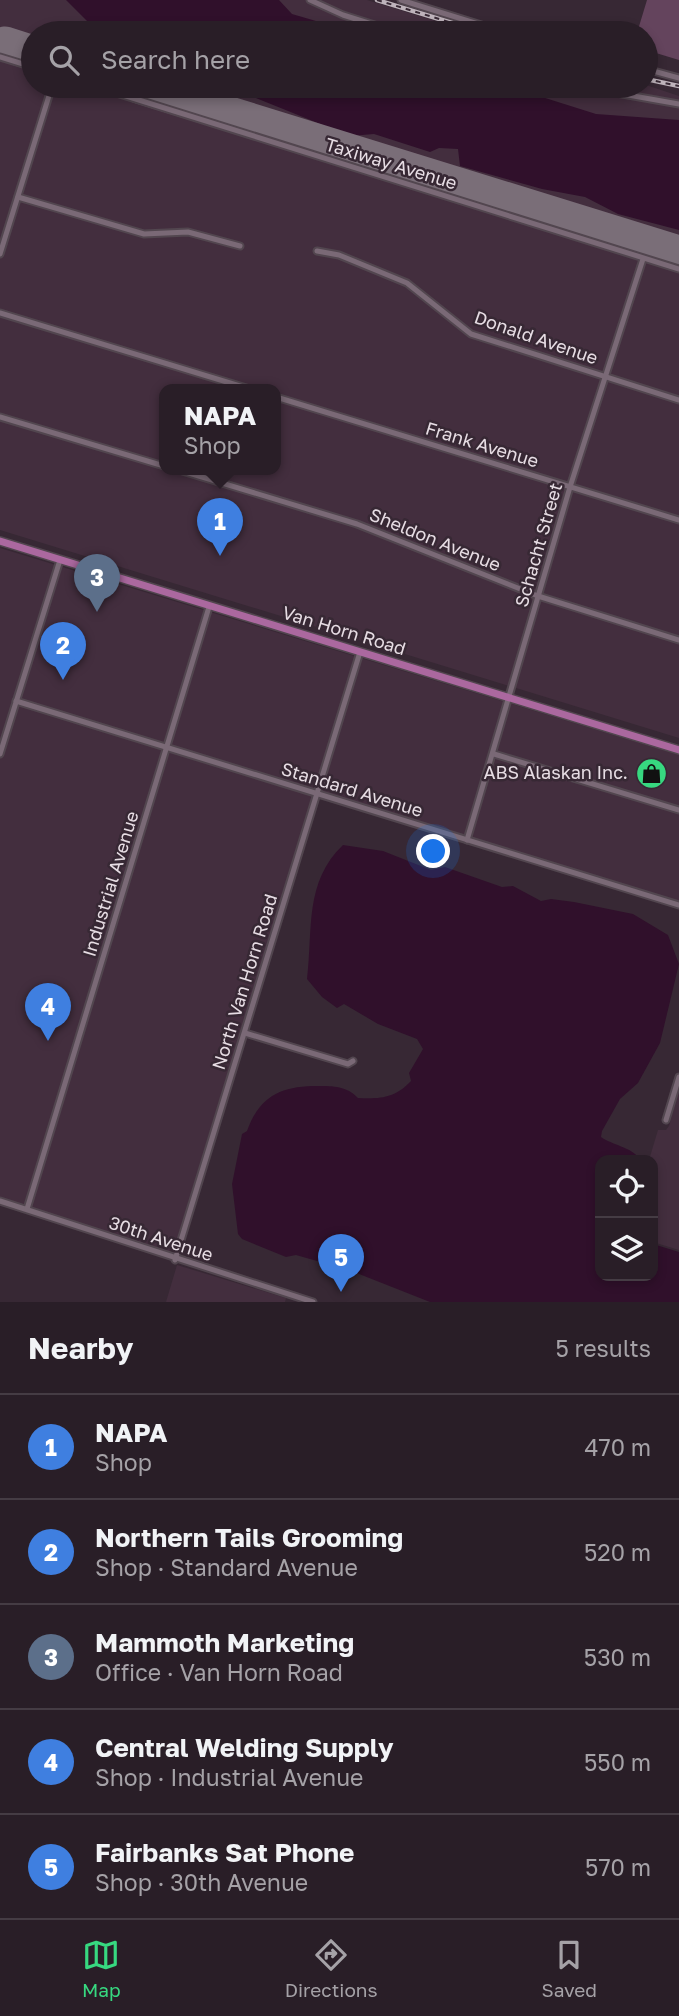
<!DOCTYPE html>
<html lang="en">
<head>
<meta charset="utf-8">
<style>
	:root { --surface:#291e27; --page:#31272f; --text:#f1f3f6; --muted:#a5a2a7; --line:#453c44; --accent:#37d880 }
	body { margin:0; font-family:"Golos Text",sans-serif; background:var(--page); color:var(--text) }
	.controls { position:absolute; right:21px; bottom:21px; display:grid; overflow:hidden; border-radius:14px; box-shadow:0 4px 10px #0003 }
	.controls button { width:63px; height:63px; display:grid; place-items:center; padding:0; border:0; border-bottom:2px solid var(--line); background:var(--surface); color:var(--text); font:35px sans-serif }
	.you { position:absolute; left:434px; top:852px; width:24px; height:24px; margin:-18px; border:5px solid #fff; border-radius:50%; background:#1a73e8; box-shadow:0 0 0 10px #1a73e833 }
	.badge { display:grid; place-items:center; width:46px; height:46px; border-radius:50%; background:var(--accent); color:#fff; font-size:23px; font-weight:700 }
	.pin { position:absolute; translate:-50% -58px; filter:drop-shadow(0 2px 4px #0008) }
	.pin::after { content:''; position:absolute; top:37px; width:24px; height:21px; background:inherit; clip-path:polygon(0 0,100% 0,50% 100%) }
	.popup { position:absolute; left:159px; top:384px; width:122px; height:91px; box-sizing:border-box; display:grid; place-content:center; border-radius:14px; background:var(--surface); filter:drop-shadow(0 2px 5px #0005); font-size:23px; white-space:nowrap; color:var(--muted) }
	.popup b { font-size:26px; color:var(--text) }
	.popup::after { content:''; position:absolute; left:50%; top:100%; margin-left:-14px; border:14px solid transparent; border-top-color:var(--surface) }
	.list { margin:0; padding:0; list-style:none }
	h2 { display:flex; justify-content:space-between; align-items:center; height:91px; margin:0; padding:0 28px; font-size:30px }
	h2 small { font-size:23px; font-weight:400; color:var(--muted) }
	.list li { display:grid; grid-template-columns:46px 1fr auto; gap:21px; align-items:center; box-sizing:border-box; height:105px; padding:0 28px; border-top:2px solid var(--line) }
	.list b { display:block; font-size:26px; white-space:nowrap }
	.list p { margin:0; font-size:23px; white-space:nowrap; color:var(--muted) }
	.list em { font-size:23px; font-style:normal; color:var(--muted) }
	.icon { flex:none; width:38px; height:38px; fill:none; stroke:currentColor; stroke-width:2; stroke-linecap:round; stroke-linejoin:round }
	.map { position:relative; flex:none; width:679px; height:1302px; overflow:hidden }
	.search { position:absolute; background:var(--surface); box-shadow:0 4px 10px #0003; left:21px; right:21px; top:21px; height:77px; display:flex; align-items:center; gap:18px; box-sizing:border-box; padding:0 24px; border-radius:38px; color:var(--muted); font-size:26px }
	.sheet { height:616px; background:var(--surface) }
	nav { display:flex; justify-content:space-around; align-items:center; box-sizing:border-box; height:98px; border-top:2px solid var(--line); background:var(--surface); font-size:19px; color:var(--muted) }
	nav a { display:grid; justify-items:center; gap:4px }
	nav .on { color:var(--accent) }
	.map>svg:first-child { display:block }
	.built { fill:#432e3e; fill-rule:evenodd }
	.green { fill:#64445d }
	.water { fill:#30102b }
	.lines { fill:none; stroke-linecap:round; stroke-linejoin:round }
	.runway { stroke:#7a6e78; stroke-width:35 }
	.minor-casing { stroke:#52464f; stroke-width:9 }
	.major-casing { stroke:#52464f; stroke-width:10 }
	.minor { stroke:#7a6976; stroke-width:5 }
	.major { stroke:#ab689f; stroke-width:7 }
	.rail-casing { stroke:#beb3bb; stroke-width:4.5 }
	.rail { stroke:#372834; stroke-width:2; stroke-dasharray:5; stroke-linecap:butt }
	.labels { text-anchor:middle; stroke-width:5; stroke-linejoin:round; paint-order:stroke }
	.street-label { font-size:18px; fill:#e7dde4; stroke:#372834 }
	.poi-label { font-size:18px; fill:#e7dde4; stroke:#372834; text-anchor:end }
</style>
</head>
<body>
<div class="map">
<svg width="679" height="1302" viewBox="0 0 679 1302">
	<rect width="100%" height="100%" fill="#372834"/>
	<g class="built">
		<path d="M0 0H367L475 33H33V86L646 85 679 96V738L0 530ZM164 390H276V470H164Z"/>
		<path d="M0 548 679 755V902L314 790 174 1249 166 1252 0 1199Z"/>
		<path d="M679 1090V1250L653 1242V1160H649L658 1130H666L669 1126Z"/>
		<path d="M177 1265 286 1298 285 1302H166Z"/>
	</g>
	<path class="green" d="M647 0H679V60L646 50V33H637Z"/>
	<g class="water">
		<path d="M66 0H279L292 14 357 33H117L89 23Z"/>
		<path d="M226 86H507L596 114 679 120V230L618 214 585 197 542 189 460 166 458 149 439 148 430 152 374 134 350 136Z"/>
		<path d="M343 845 383 851 431 870 445 867 502 887 513 886 541 901 551 899 574 902 633 914 668 935 679 964 660 1043 638 1083 620 1099 602 1131 601 1137C612 1145 631 1147 639 1158L600 1160V1276H653V1244L679 1252V1302H430L354 1272 333 1269 324 1263 296 1255 286 1257 242 1239 238 1234 232 1184 242 1134 247 1131C260 1095 282 1086 318 1086 333 1086 347 1086 358 1098 381 1099 395 1098 411 1081L409 1073 423 1049 417 1039 378 1024 344 1004 337 1008 322 997 307 979C313 930 304 882 343 845Z"/>
	</g>
	<g class="lines">
		<g class="runway">
			<path d="M5 44 33 53"/>
			<path d="M139 86 679 253"/>
		</g>
		<defs>
			<g id="minor">
				<path d="M310 0 343 15 400 33"/>
				<path d="M401 0 507 33"/>
				<path d="M0 57 33 67"/>
				<path d="M646 69 679 78"/>
				<path d="M94 86 679 269"/>
				<path d="M577 86 679 104"/>
				<path d="M18 197 144 234 188 232 240 246"/>
				<path d="M317 251 339 255 407 283 471 334 679 400"/>
				<path d="M0 254 52 86"/>
				<path d="M0 313 253 390"/>
				<path d="M276 397 679 520"/>
				<path d="M0 417 164 466"/>
				<path d="M179 470 357 524 538 596 679 640"/>
				<path d="M16 701 679 905"/>
				<path d="M0 754 60 560"/>
				<path d="M494 754 679 810"/>
				<path d="M467 840 570 487 643 259"/>
				<path d="M245 1033 348 1064 353 1061"/>
				<path d="M666 1120 679 1077"/>
				<path d="M0 1201 313 1302"/>
				<path d="M27 1209 209 607"/>
				<path d="M175 1260 360 652"/>
			</g>
			<path id="major" d="M0 541 679 750"/>
		</defs>
		<use href="#minor" class="minor-casing"/>
		<use href="#major" class="major-casing"/>
		<use href="#minor" class="minor"/>
		<use href="#major" class="major"/>
		<defs>
			<g id="rail">
				<path d="M377 0 485 33"/>
				<path d="M646 79 679 86"/>
			</g>
		</defs>
		<use href="#rail" class="rail-casing"/>
		<use href="#rail" class="rail"/>
	</g>
	<defs>
		<symbol id="shop-disc" viewBox="-11 -11 22 22"><circle r="9.5" fill="#37d880" stroke="#372834"/><path d="M-5-2.5h2.3a2.7 3.5 0 0 1 5.4 0H5L5.5 6h-11ZM-1.5-2.5h3a1.5 2.3 0 0 0-3 0Z" fill="#111"/></symbol>
	</defs>
	<g fill-rule="evenodd">
		<use href="#shop-disc" x="634" y="756" width="35" height="35"/>
	</g>
	<g class="labels">
		<g class="street-label">
			<text transform="translate(391 164) rotate(17)" y="6">Taxiway Avenue</text>
			<text transform="translate(536 338) rotate(19)" y="6">Donald Avenue</text>
			<text transform="translate(482 445) rotate(17)" y="6">Frank Avenue</text>
			<text transform="translate(435 540) rotate(22)" y="6">Sheldon Avenue</text>
			<text transform="translate(539 545) rotate(-74)" y="6">Schacht Street</text>
			<text transform="translate(344 631) rotate(17)" y="6">Van Horn Road</text>
			<text transform="translate(352 790) rotate(17)" y="6">Standard Avenue</text>
			<text transform="translate(111 884) rotate(-73)" y="6">Industrial Avenue</text>
			<text transform="translate(245 982) rotate(-73)" y="6">North Van Horn Road</text>
			<text transform="translate(161 1239) rotate(18)" y="6">30th Avenue</text>
		</g>
		<g class="poi-label">
			<text x="628" y="779">ABS Alaskan Inc.</text>
		</g>
	</g>
</svg>
<div class="controls">
<button><svg class="icon" aria-label="locate" viewBox="0 0 24 24"><circle cx="12" cy="12" r="6"/><path d="M12 2v4M12 18v4M2 12h4M18 12h4"/></svg></button>
<button><svg class="icon" aria-label="layers" viewBox="0 0 24 24"><path d="M12 4l9 5-9 5-9-5zM3 14l9 5 9-5"/></svg></button>
</div>
<div class="you"></div>
<div class="pin badge" style="left:220px;top:556px;background:#3f7fe0">1</div>
<div class="popup"><b>NAPA</b>Shop</div>
<div class="pin badge" style="left:63px;top:680px;background:#3f7fe0">2</div>
<div class="pin badge" style="left:97px;top:612px;background:#5c6f8a">3</div>
<div class="pin badge" style="left:48px;top:1041px;background:#3f7fe0">4</div>
<div class="pin badge" style="left:341px;top:1292px;background:#3f7fe0">5</div>
<div class="search"><svg class="icon" aria-label="search" viewBox="0 0 24 24"><circle cx="10" cy="10" r="6"/><path d="M15 15l6 6"/></svg>Search here</div>
</div>
<section class="sheet">
<h2>Nearby<small>5 results</small></h2>
<ul class="list">
<li><span class="badge" style="background:#3f7fe0">1</span><div><b>NAPA</b><p>Shop</p></div><em>470 m</em></li>
<li><span class="badge" style="background:#3f7fe0">2</span><div><b>Northern Tails Grooming</b><p>Shop · Standard Avenue</p></div><em>520 m</em></li>
<li><span class="badge" style="background:#5c6f8a">3</span><div><b>Mammoth Marketing</b><p>Office · Van Horn Road</p></div><em>530 m</em></li>
<li><span class="badge" style="background:#3f7fe0">4</span><div><b>Central Welding Supply</b><p>Shop · Industrial Avenue</p></div><em>550 m</em></li>
<li><span class="badge" style="background:#3f7fe0">5</span><div><b>Fairbanks Sat Phone</b><p>Shop · 30th Avenue</p></div><em>570 m</em></li>
</ul>
</section>
<nav>
<a class="on"><svg class="icon" aria-label="map" viewBox="0 0 24 24"><path d="M3 6l6-2 6 2 6-2v14l-6 2-6-2-6 2zM9 4v14M15 6v14"/></svg>Map</a>
<a><svg class="icon" aria-label="directions" viewBox="0 0 24 24"><path d="M12 3l9 9-9 9-9-9zM9 14v-3h6M13 9l2 2-2 2"/></svg>Directions</a>
<a><svg class="icon" aria-label="saved" viewBox="0 0 24 24"><path d="M7 4h10v16l-5-4-5 4z"/></svg>Saved</a>
</nav>
</body>
</html>
